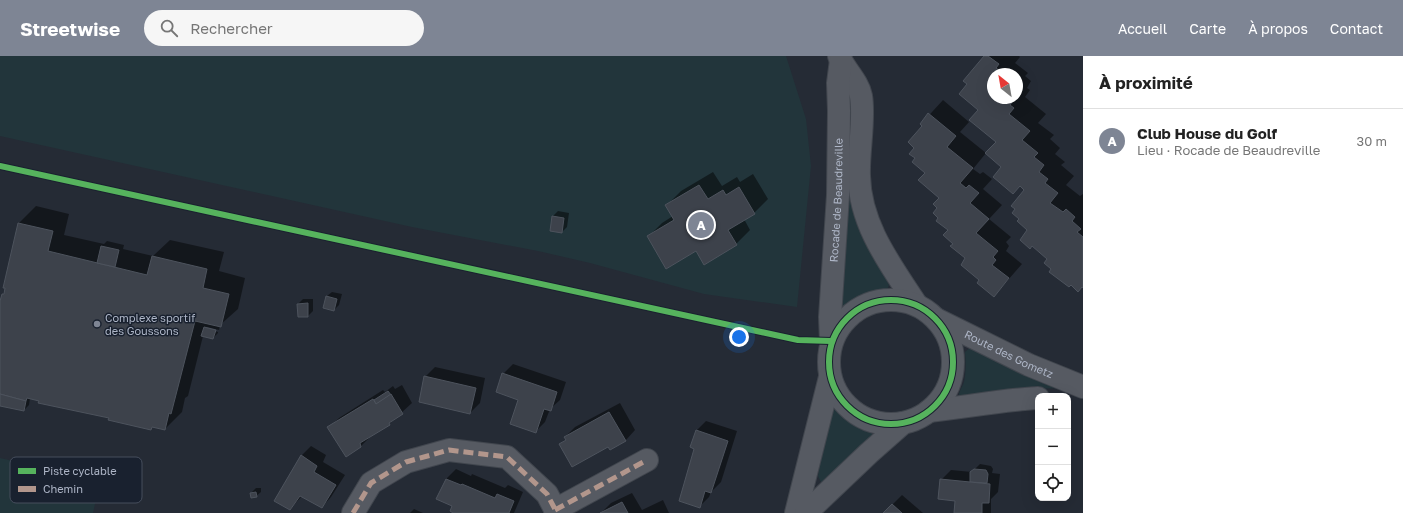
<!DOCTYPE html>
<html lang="fr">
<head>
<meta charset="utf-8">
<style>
	:root { --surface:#fff; --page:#f6f6f6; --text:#222; --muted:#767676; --line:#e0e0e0; --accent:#7e8594 }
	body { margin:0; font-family:"Golos Text",sans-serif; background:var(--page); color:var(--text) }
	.controls { position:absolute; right:12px; bottom:12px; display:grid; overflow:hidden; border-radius:8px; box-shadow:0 4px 16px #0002 }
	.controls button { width:36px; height:36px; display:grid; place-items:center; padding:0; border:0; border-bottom:1px solid var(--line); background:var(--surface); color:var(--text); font:20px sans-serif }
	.compass { position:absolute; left:987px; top:12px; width:36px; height:36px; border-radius:50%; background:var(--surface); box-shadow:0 4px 16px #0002; rotate:329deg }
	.you { position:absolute; left:739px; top:281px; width:14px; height:14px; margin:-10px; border:3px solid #fff; border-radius:50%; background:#1a73e8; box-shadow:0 0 0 6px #1a73e833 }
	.badge { display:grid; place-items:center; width:26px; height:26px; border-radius:50%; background:var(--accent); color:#fff; font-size:13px; font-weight:700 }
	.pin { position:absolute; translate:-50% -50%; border:2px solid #fff; box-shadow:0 1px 4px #0006 }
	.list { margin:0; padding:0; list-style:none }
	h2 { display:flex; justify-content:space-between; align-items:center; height:52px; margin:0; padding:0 16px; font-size:17px }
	h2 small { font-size:13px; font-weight:400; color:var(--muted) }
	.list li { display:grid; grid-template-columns:26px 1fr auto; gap:12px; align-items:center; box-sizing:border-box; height:64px; padding:0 16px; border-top:1px solid var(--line) }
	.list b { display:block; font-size:15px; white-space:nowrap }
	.list p { margin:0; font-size:13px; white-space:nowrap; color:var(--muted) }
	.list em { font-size:13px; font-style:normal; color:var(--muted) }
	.icon { flex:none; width:22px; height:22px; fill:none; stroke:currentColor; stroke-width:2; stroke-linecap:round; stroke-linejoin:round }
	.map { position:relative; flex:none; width:1083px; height:457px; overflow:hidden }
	header { display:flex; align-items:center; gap:24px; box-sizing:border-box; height:56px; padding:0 20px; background:var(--accent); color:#fff }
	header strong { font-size:19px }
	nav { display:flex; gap:22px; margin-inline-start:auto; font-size:14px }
	.search { width:280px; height:36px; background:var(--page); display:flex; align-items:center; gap:10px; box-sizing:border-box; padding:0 14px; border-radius:22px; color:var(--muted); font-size:15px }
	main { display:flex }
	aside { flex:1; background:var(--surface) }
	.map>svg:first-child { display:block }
	.green { fill:#22353b }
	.shadow { fill:#0007; fill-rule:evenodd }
	.building { fill:#3d424b; stroke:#4d535d }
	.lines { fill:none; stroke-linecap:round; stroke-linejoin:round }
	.minor-casing { stroke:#41464e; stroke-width:24 }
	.minor { stroke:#565a62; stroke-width:22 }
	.quiet { stroke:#b2968c; stroke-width:5; stroke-dasharray:10 5; stroke-linecap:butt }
	.cycleway-casing { stroke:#19212f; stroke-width:8 }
	.cycleway { stroke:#56b35d; stroke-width:6 }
	.poi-dot { fill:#7e8594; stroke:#19212f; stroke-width:1.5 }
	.labels { text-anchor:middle; stroke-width:3; stroke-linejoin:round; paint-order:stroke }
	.street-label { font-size:11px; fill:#aeb6c7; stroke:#19212f }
	.poi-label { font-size:11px; fill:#aeb6c7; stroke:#19212f; text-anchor:start }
	.key { fill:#19212f; stroke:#464e5d; stroke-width:1 }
	.key-label { font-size:11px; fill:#aeb6c7 }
</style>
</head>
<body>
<header>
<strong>Streetwise</strong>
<div class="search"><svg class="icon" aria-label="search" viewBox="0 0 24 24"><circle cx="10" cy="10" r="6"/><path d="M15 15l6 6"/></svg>Rechercher</div>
<nav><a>Accueil</a><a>Carte</a><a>À propos</a><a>Contact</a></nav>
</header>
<main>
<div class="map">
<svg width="1083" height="457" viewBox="0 0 1083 457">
	<rect width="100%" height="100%" fill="#252b35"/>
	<g class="green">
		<path d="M0 0H786L806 63 811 110 797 251 704 238 590 207 538 195 412 171 0 80Z"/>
		<path d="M844 27 854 40 861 173 889 229 887 234 863 240 846 252 842 251 839 249Z"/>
		<path d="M971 291 1059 332 1003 334 959 342C958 336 962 332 964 326 966 317 966 306 965 296Z"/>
		<path d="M832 354H837L854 370 872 377V382L823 426H821L818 420 829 356Z"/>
		<path d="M0 402 100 425 93 457H0Z"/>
	</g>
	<g class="shadow">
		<path d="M985 0H1019L1020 1 1015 7 1028 17 1025 20 1031 25 1027 32 1030 34 1025 41 1046 58 1038 67 1054 79 1050 83 1060 92 1055 98 1065 106 1061 109 1074 120 1066 129 1080 140 1083 138V231L1053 213 1048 203 1021 163 1026 133 1002 110 997 86 980 54 969 28ZM993 18H1017V42H993Z"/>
		<path d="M943 44 969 66 960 76 986 97 973 113 980 118 983 116 992 123 983 133 1002 149 989 163 1011 181 1006 186 1009 190 1006 195 1022 208 994 240 981 224 967 202 954 188 949 174 939 162V151L941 141 917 102 923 70 921 68Z"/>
		<path d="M713 116 722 130 737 121 740 126 753 118 768 143 754 157 744 163 750 174 736 188 696 194 648 181 662 167 673 160 667 149 681 135Z"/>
		<path d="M36 150 69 158 64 179 104 188 107 185 124 189 123 193 153 200 170 184 224 196 219 215 245 222 238 253 220 269 219 274 207 271V273L218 276V277L213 282 203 280 188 340 185 342 182 356 165 373 153 370 151 373 30 342 29 349 24 354 0 349V249L3 238 5 236 19 167Z"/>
		<path d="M558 155 569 157 567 171 562 176 553 160Z"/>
		<path d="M332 236 342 238 339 249 334 254 327 240Z"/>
		<path d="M303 243H313V255L308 260 298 248Z"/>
		<path d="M513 308 566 326 560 344 550 353 545 366 535 376 519 343 503 318Z"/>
		<path d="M435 311 485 322 480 347 470 357 425 321Z"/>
		<path d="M402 329 412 347 389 368 371 380 361 390 346 399 329 372 339 362 383 334 385 336 393 330 395 333Z"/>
		<path d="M620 347 635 374 626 384 608 390 560 388 566 383 565 381 575 371Z"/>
		<path d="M706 365 737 375 721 426 711 436 709 441 699 451 695 392 696 375Z"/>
		<path d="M311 390 326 399 323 406 345 419 331 441 322 451 302 440 290 453 301 400Z"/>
		<path d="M980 408 991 410 993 413 992 417 1000 418 998 436 991 443V457H955L956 444 941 424 951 414 972 416Z"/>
		<path d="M456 413 471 420 472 418 505 432 508 429 523 436 514 457H456L446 423Z"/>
		<path d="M256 432H261V436L256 440 251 437Z"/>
		<path d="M632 437 642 454 663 444 669 457H601L611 447Z"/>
		<path d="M902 439 923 457H884Z"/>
		<path d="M414 453 423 457H410Z"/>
	</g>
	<g class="building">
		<path d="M984 0H988L999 8 996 12 1004 18H993V42H1015L1010 49 1014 52 1009 58 1030 75 1022 84 1038 97 1034 101 1044 109 1039 116 1048 123 1045 127 1058 137 1050 147 1063 156 1066 153 1075 161 1072 165 1081 173 1077 176 1083 181V232L1082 231 1078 236 1071 229 1069 231 1049 216 1051 213 1044 207 1047 203 1032 190 1030 193 1020 184 1027 174 1017 165 1019 163 1012 157 1015 153 1011 150 1024 134 1020 130 1013 138 993 121 1001 111 985 97 996 86 969 64 978 54 959 38 967 28 963 25Z"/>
		<path d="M928 57 956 80 947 91 973 112 960 127 966 132 969 129 979 137 970 147 989 163 976 177 998 195 993 201 996 204 992 209 1009 222 994 241 977 227 979 224 961 209 965 202 950 190 953 188 943 179 948 174 936 165 938 162 933 157 937 152 933 148 939 142 918 124 925 117 912 106 915 102 909 98 914 92 908 86 922 70 920 68Z"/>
		<path d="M699 129 708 143 723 134 726 139 739 131 755 158 728 174 737 189 704 209 696 195 666 213 647 180 674 164 665 149Z"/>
		<path d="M552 160 564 162 562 177 550 175Z"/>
		<path d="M18 167 53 175 48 195 147 219 152 200 207 213 203 232 229 238 221 271 195 265 171 358 169 357 165 374 152 371 151 374 108 364 109 362 38 347 39 345 27 342 26 345 0 338V245L2 238H4L5 232H3Z"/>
		<path d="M101 190 119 194 115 211 97 207Z"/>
		<path d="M326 240 337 243 334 255 323 252Z"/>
		<path d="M308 247V261H298L297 248Z"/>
		<path d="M204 271 216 274 213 283 201 280Z"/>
		<path d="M502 317 557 336 551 355 544 353 536 377 510 368 518 344 496 336Z"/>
		<path d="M424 320 476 332 470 358 419 346Z"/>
		<path d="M388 335 391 339 376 348 374 344Z"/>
		<path d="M0 338 26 345 24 355 0 350Z"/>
		<path d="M391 338 403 358 389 367 390 369 360 387 361 391 346 401 327 371 373 343 376 348Z"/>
		<path d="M609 356 626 385 610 394 608 391 572 411 559 388 566 384 564 381Z"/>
		<path d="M696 374 728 385 711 437 705 435 700 452 679 445 694 393 690 391Z"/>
		<path d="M301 399 317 410 314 416 336 429 322 452 300 440 290 454 274 445Z"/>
		<path d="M974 413 986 414 988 418 987 427 970 426V416Z"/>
		<path d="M446 423 461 429 462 428 495 442 497 438 514 445 509 457H453L450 455 452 450 436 443Z"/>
		<path d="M940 423 990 428 989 447H982V457H954L955 445 938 443Z"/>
		<path d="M256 436 257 441 251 442 250 437Z"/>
		<path d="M622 446 628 457H600Z"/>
		<path d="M892 448 902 457H883Z"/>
	</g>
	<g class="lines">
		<defs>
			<g id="minor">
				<path d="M839 0C844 13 858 25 861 40 865 63 858 95 859 120 860 169 890 208 916 248"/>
				<circle cx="891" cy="306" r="62"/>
				<path id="s1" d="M936 263 1029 309 1083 331"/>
				<path id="s2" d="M831 285 830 261 838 139 839 55 838 27 841 4"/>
				<path d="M929 355C966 351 1001 344 1038 342"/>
				<path d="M555 454 647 404"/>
				<path d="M353 457 371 427 406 406 449 394 507 401 547 438 557 457"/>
				<path d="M796 457 830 321"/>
				<path d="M806 457 869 397 903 367"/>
			</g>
		</defs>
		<use href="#minor" class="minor-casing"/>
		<use href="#minor" class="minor"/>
		<g class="quiet">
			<path d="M555 454 647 404"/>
			<path d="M353 457 371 427 406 406 449 394 507 401 547 438 557 457"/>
		</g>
		<defs>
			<g id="cycleway">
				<path d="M0 110 798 284 831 285"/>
				<circle cx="891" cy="306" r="62"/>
			</g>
		</defs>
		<use href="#cycleway" class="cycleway-casing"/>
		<use href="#cycleway" class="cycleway"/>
	</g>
	<circle class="poi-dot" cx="97" cy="268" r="4"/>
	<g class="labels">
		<g class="street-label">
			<text dy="4" stroke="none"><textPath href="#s2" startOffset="141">Rocade de Beaudreville</textPath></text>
			<text dy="4" stroke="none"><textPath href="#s1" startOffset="81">Route des Gometz</textPath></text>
		</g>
		<g class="poi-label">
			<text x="105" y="266">Complexe sportif<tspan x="105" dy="13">des Goussons</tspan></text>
		</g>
	</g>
	<rect x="10" y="401" width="132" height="46" rx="6" class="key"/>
	<rect x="18" y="412" width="18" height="6" fill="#56b35d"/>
	<rect x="18" y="430" width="18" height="6" fill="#b2968c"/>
	<g class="key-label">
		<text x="43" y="419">Piste cyclable</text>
		<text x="43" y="437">Chemin</text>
	</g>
</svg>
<div class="controls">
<button>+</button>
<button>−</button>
<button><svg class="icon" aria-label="locate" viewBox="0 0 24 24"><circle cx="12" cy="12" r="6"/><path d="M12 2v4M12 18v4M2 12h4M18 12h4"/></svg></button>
</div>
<svg class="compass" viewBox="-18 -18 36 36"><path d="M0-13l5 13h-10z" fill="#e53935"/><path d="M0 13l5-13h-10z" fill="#767676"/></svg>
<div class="you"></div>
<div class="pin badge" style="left:701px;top:169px">A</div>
</div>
<aside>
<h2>À proximité<small></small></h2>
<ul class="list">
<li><span class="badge">A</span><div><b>Club House du Golf</b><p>Lieu · Rocade de Beaudreville</p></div><em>30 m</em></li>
</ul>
</aside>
</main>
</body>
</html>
